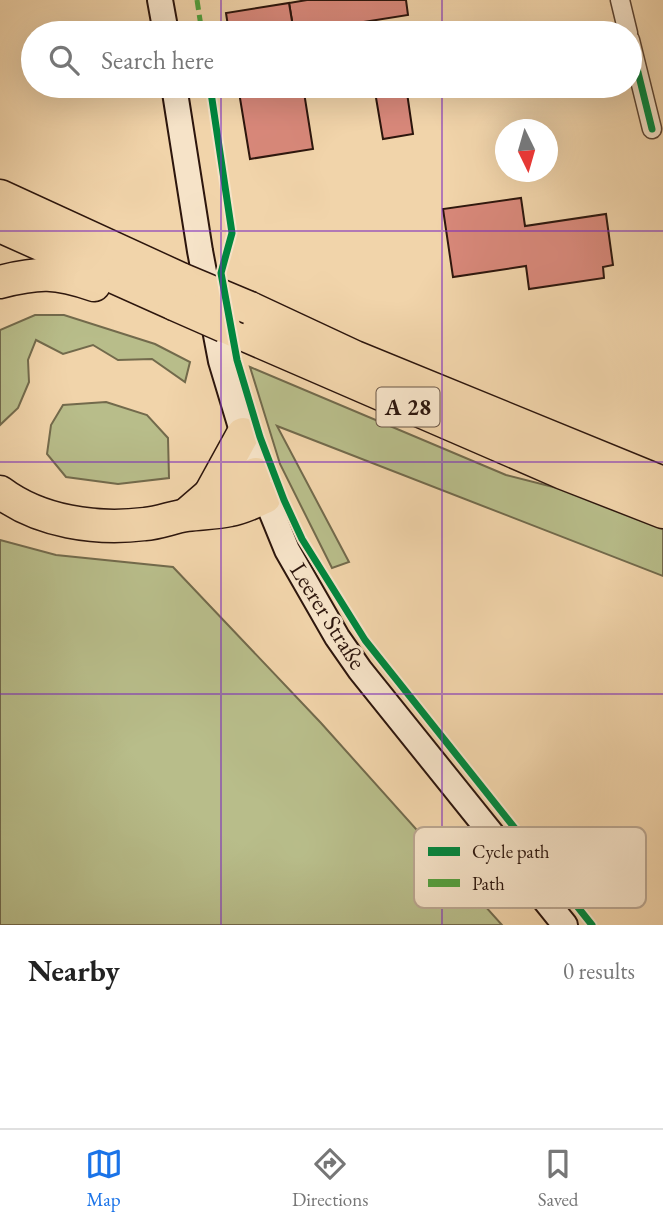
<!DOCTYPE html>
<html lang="en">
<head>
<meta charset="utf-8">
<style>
	:root { --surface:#fff; --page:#f6f6f6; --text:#222; --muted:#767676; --line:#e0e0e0; --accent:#1a73e8 }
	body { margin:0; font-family:"EB Garamond",serif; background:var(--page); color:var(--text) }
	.compass { position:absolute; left:495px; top:119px; width:63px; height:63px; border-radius:50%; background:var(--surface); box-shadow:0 7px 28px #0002; rotate:175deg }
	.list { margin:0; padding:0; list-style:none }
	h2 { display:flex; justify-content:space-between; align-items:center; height:91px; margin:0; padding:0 28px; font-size:30px }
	h2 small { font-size:23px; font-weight:400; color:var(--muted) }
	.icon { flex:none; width:38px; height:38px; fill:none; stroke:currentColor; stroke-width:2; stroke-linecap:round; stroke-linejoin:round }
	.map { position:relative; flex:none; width:663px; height:925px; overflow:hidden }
	.search { position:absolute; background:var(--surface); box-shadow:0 7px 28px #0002; left:21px; right:21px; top:21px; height:77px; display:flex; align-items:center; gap:18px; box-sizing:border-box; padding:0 24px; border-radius:38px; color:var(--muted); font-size:26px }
	.sheet { height:203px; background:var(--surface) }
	nav { display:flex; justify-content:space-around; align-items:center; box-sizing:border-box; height:98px; border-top:2px solid var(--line); background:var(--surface); font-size:19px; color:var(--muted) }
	nav a { display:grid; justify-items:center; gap:4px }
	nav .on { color:var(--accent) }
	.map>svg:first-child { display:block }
	.green { fill:#b8bd8a; stroke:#726a4c; stroke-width:2 }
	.building { fill:#d8887a; stroke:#2d160d; stroke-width:2 }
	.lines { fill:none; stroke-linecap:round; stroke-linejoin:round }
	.street-casing { stroke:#5e4634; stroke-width:21 }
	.secondary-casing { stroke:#2d160d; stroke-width:28 }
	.highway-casing { stroke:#2d160d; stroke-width:35 }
	.street { stroke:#f6e3c8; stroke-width:18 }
	.secondary { stroke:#f6e3c8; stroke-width:24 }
	.highway { stroke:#f1d4aa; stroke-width:32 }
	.highway-bridge-casing { stroke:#2d160d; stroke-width:35; stroke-linecap:butt }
	.highway-bridge { stroke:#f1d4aa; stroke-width:32 }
	.quiet { stroke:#52a13e; stroke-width:5; stroke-dasharray:10 5; stroke-linecap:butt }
	.cycleway-casing { stroke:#f6e3c8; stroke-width:11 }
	.cycleway { stroke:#00873e; stroke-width:7 }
	.grid { fill:none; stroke:#7b2cbf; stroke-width:2; stroke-opacity:0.55 }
	.labels { text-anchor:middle; stroke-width:6; stroke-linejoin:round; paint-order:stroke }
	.shield { fill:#f6e3c8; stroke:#695445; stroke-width:2 }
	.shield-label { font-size:23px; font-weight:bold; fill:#2d160d }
	.street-label { font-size:24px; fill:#2d160d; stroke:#f6e3c8 }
	.key { fill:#f6e3c8; stroke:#baa690; stroke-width:2 }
	.key-label { font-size:19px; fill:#2d160d }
</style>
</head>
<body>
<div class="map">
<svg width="663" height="925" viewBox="0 0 663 925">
	<rect width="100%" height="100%" fill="#f1d4aa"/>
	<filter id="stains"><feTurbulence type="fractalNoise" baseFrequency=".00286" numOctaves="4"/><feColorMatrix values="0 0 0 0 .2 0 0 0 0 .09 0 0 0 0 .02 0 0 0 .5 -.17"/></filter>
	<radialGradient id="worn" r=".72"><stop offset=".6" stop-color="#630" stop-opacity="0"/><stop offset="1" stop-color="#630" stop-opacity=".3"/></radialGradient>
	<g class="green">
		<path d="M35 315H64L155 344 190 362 185 382 152 359 118 360 93 345 63 354 36 340 28 360 29 382 18 408 0 425V330Z"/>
		<path d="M250 367 506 475 565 490 663 529V576L277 426 349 562 332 568 280 464Z"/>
		<path d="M106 402 147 415 168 438 169 478 118 484 66 477 47 454 51 425 63 405Z"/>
		<path d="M0 540 56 555 173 567 321 723 502 925H0Z"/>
	</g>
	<g class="building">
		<path d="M307 0H406L408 15 294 33 289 3Z"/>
		<path d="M289 3 294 33H229L226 13Z"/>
		<path d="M238 86H303L313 149 250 159Z"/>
		<path d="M374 86H406L413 134 383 139Z"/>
		<path d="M521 198 525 226 606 214 613 265 603 267 604 278 529 289 526 266 453 277 443 209Z"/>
	</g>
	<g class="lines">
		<defs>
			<g id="street">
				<path d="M620 0 628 33"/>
				<path d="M630 40 652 129"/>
			</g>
			<g id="secondary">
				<path d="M160 0 166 33"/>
				<path d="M174 86 200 251 221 361 243 434 256 474 287 550 337 637 360 670 565 925"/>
			</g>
			<g id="highway">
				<path d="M0 196 183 280"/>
				<path d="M0 226 174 304"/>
				<path d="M0 282C40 272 55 272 94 285"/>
				<path d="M250 308 355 357 663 483"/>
				<path d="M224 326 563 473 663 512"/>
				<path d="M0 492C40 522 96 530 145 524 159 523 173 517 187 515 201 513 216 513 230 510 242 508 254 502 265 497"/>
				<path d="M210 494 243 434"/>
				<path d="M188 513 210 494 256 474"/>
			</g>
		</defs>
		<use href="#street" class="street-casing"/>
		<use href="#secondary" class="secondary-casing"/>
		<use href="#highway" class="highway-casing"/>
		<use href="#street" class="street"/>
		<use href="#secondary" class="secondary"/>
		<use href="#highway" class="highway"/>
		<defs>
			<g id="highway-bridge">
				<path d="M183 280 250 308"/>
				<path d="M174 304 224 326"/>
			</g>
		</defs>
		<use href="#highway-bridge" class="highway-bridge-casing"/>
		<use href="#highway-bridge" class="highway-bridge"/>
		<path class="quiet" d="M197 0 202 33"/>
		<defs>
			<g id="cycleway">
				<path d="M630 40 652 129"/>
				<path d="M210 86 232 233 221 273 237 360 260 437 284 500 302 539 365 640 592 925"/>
			</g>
		</defs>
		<use href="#cycleway" class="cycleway-casing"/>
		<use href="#cycleway" class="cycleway"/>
	</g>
	<path class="grid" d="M221 0V33M442 0V33M221 86V925M442 86V925M0 231H663M0 462H663M0 694H663"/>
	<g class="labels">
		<rect class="shield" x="376.5" y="387.5" width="63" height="39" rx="5"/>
		<g class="shield-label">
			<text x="408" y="415">A 28</text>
		</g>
		<g class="street-label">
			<text transform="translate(328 616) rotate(58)" y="8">Leerer Straße</text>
		</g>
	</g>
	<rect x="414" y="827" width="232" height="81" rx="10" class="key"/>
	<rect x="428" y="847" width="32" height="9" fill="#00873e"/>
	<rect x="428" y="879" width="32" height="8" fill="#52a13e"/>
	<g class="key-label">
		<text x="472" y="858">Cycle path</text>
		<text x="472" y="890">Path</text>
	</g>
	<rect width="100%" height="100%" filter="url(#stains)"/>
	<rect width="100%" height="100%" fill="url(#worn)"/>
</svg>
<svg class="compass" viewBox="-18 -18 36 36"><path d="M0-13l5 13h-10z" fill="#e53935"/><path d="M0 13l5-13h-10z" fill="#767676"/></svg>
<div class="search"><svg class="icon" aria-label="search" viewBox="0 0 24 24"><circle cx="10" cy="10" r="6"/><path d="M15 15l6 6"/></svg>Search here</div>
</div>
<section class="sheet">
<h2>Nearby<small>0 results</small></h2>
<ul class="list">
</ul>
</section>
<nav>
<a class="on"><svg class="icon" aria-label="map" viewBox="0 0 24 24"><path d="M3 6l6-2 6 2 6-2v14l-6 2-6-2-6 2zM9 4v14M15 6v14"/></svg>Map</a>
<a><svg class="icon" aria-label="directions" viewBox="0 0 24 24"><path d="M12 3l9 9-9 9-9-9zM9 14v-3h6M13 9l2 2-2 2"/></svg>Directions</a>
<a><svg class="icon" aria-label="saved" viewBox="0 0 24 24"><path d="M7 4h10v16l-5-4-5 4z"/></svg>Saved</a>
</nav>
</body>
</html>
